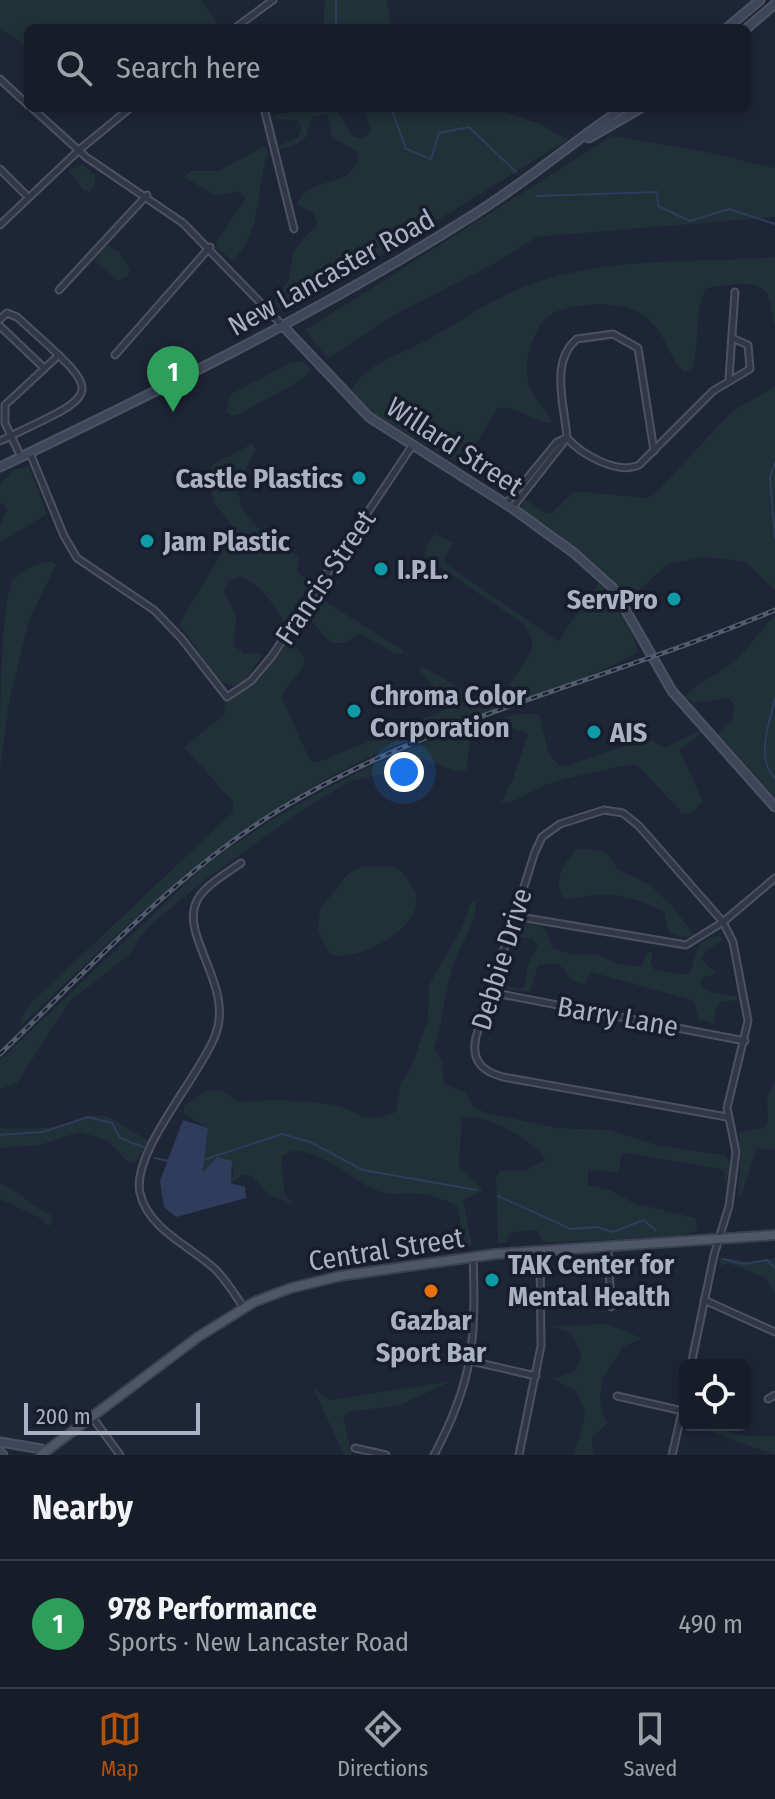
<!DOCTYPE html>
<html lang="en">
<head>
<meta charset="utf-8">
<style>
	:root { --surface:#161c28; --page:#1f2530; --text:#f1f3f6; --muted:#9ea1a8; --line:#353a45; --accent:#b45309 }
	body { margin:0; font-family:"Fira Sans Condensed",sans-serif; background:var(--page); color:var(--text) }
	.controls { position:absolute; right:24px; bottom:24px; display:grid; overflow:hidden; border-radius:12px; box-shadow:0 4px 12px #0003 }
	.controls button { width:72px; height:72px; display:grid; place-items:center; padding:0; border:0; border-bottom:2px solid var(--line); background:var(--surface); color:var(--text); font:40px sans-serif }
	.scale { position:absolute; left:24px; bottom:20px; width:176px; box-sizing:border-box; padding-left:8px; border:4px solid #abb1c4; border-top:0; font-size:22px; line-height:28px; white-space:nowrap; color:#abb1c4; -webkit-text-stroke:6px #171d2b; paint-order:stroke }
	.you { position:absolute; left:404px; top:772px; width:28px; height:28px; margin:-20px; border:6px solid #fff; border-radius:50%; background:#1a73e8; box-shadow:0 0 0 12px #1a73e833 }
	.badge { display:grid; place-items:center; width:52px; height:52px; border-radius:50%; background:var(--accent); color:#fff; font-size:26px; font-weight:700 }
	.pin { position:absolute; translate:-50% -66px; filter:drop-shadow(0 2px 4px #0008) }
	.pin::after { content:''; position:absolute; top:42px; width:28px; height:24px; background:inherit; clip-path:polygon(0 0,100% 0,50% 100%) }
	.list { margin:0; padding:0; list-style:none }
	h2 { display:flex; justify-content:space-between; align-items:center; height:104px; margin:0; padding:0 32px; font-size:34px }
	h2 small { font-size:26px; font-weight:400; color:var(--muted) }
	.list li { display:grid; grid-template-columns:52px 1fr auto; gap:24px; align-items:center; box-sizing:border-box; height:128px; padding:0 32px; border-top:2px solid var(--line) }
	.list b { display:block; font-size:30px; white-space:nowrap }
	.list p { margin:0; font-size:26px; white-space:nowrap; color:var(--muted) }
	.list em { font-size:26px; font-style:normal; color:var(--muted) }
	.icon { flex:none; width:44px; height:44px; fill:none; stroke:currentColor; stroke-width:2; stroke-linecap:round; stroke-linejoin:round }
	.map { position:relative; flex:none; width:775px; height:1455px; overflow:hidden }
	.search { position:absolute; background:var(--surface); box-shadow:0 4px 12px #0003; left:24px; right:24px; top:24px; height:88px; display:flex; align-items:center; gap:20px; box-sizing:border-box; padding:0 28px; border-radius:12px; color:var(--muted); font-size:30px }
	.sheet { height:232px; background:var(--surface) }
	nav { display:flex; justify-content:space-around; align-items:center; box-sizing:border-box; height:112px; border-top:2px solid var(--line); background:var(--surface); font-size:22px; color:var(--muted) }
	nav a { display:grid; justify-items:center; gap:4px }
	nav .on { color:var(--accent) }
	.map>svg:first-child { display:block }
	.green { fill:#203137 }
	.water { fill:#2f3c5c }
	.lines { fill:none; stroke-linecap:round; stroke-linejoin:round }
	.stream { stroke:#2f3c5c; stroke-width:2 }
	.street-casing { stroke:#4c5262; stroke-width:9 }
	.secondary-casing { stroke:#4c5262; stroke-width:11 }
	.primary-casing { stroke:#3b4150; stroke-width:12 }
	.street { stroke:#323746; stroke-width:5 }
	.secondary { stroke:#3f465a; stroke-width:7 }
	.primary { stroke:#4f5667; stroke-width:8 }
	.rail-casing { stroke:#535b6e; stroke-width:5 }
	.rail { stroke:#171d2b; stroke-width:2; stroke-dasharray:6; stroke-linecap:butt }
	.culture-dot { fill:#0f9aa8; stroke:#171d2b; stroke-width:3 }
	.food-dot { fill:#e8710a; stroke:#171d2b; stroke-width:3 }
	.labels { text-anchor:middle; stroke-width:7; stroke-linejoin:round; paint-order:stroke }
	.street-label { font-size:28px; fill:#abb1c4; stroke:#171d2b }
	.poi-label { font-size:28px; font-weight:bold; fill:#abb1c4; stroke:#171d2b; text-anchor:start }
</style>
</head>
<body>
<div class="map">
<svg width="775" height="1455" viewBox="0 0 775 1455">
	<rect width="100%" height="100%" fill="#1e2536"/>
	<g class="green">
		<path d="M0 0H202L220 28H28V52L22 44 0 28Z"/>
		<path d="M325 0H387L391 28H323Z"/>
		<path d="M312 108H336L352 136 363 139 371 131 364 108H492L540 124 568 140 293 309H280L273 303 289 279 293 251 317 224 314 214 297 204C308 182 327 185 345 176 350 173 355 165 358 161L357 152 332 137 328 114 312 117 306 137 298 144 281 149 278 146 298 137 301 127 297 120 275 119 276 115Z"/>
		<path d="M612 136 706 152 775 168V217L537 237 490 266 392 316 328 359 305 330Z"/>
		<path d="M265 146 268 153C256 189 262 236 232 261L216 246 218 239 245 199 239 191 216 196 184 177 191 171H218Z"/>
		<path d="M83 164 95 175V185L90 192 83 190 68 170Z"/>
		<path d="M107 245 119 252 130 269 128 276 118 281 94 260Z"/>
		<path d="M775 257V325C772 316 771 301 767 294 757 278 721 286 706 288 694 311 700 343 693 368L685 372C667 361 669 329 636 311 618 301 570 303 552 314 534 324 526 357 527 375 529 397 545 405 552 423 532 423 517 405 497 408L470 455 472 460 503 482 518 480 510 491 503 490 374 414 351 394C357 368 398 355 419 344 453 327 484 303 520 288 600 256 691 263 775 257Z"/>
		<path d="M303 361 311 370 303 379 240 414 232 416 226 412 231 394 290 363Z"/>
		<path d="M775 387V590L745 562 705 557 668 564 629 599 610 578 521 510 523 500C534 501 540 515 552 513L574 491 645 498 655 494 733 410Z"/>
		<path d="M253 443 256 450C250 461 241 474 239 486 234 518 276 542 299 557L297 571 310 583 289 619 284 621C269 601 264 586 240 577L229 581 224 590 236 616 234 645 244 654 256 652 262 656 243 682 234 686 219 681 179 624 234 533V528L214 503 206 473 214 464Z"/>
		<path d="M29 467 47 514 0 543V524L8 509 0 502V484L15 469Z"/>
		<path d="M435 534 453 543 444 559 446 564 558 641 599 583 623 609 638 651C624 669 423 733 385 750 236 816 135 917 20 1027L21 1018 32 1002 233 812V802L184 747 225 714 224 705 259 680 288 642 294 643 305 660C302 676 286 682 282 698L310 761 319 762 447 709 449 704 419 670 423 667 479 699 506 690 531 652 532 641 525 625 431 561 425 554 426 546Z"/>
		<path d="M50 561 56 565 29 620 9 703 0 769C0 730 0 610 12 581 19 570 37 564 50 561Z"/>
		<path d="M318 597 403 650V653L395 654 361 634 344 643H331L309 619 311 605Z"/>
		<path d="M775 616V798L717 734 733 718 734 705 728 698 694 703 685 697C696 681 721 674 737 659 747 650 769 619 775 616Z"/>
		<path d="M517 714H539L549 754 561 767 641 741 653 740 665 748 698 731 702 733 680 750 703 802 691 813H682L638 766 632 764C605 770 571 776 546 785 530 791 520 802 501 803L513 779 528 734 511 728 474 736 470 741 467 770 458 772 424 759 409 760 395 765 388 773 348 782 300 812 203 881 146 929 130 954 70 1001 17 1083 0 1089V1060L203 867C299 797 401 743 517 714Z"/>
		<path d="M577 849C598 850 609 848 617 869L649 884 673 907 694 935 683 938 669 933 664 912C646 901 617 893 595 895 583 896 576 900 563 898 553 881 564 862 577 849Z"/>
		<path d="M394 866C402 870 406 877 411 884 437 923 359 963 330 955L318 931 320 909 348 874 360 867Z"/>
		<path d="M476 901C477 916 469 931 463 943 444 975 446 1014 434 1047L442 1061 444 1084 466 1092 473 1106 484 1112 556 1128 609 1130 661 1146 725 1155 731 1164 725 1186 724 1170 628 1153 621 1154 619 1172 616 1173 588 1169V1185L610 1190 634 1203 695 1218 698 1231 680 1236 543 1243 537 1230 510 1233 506 1243H498L496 1178 500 1171 526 1170 545 1160C535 1140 484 1112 462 1118L459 1166 483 1190 463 1201 472 1244 466 1248 457 1205C447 1202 437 1196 427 1195 408 1191 388 1198 371 1188 352 1179 303 1135 281 1157L285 1195 295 1205 269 1195 251 1175H243L231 1183 234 1169 217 1157 203 1172 208 1128 184 1114V1106L204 1092 220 1090 239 1102C270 1099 298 1100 329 1104 359 1108 358 1127 396 1112L401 1082 411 1068 428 1019 429 985 461 929 471 902Z"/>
		<path d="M521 924 543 926 553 948 574 955 597 954 615 963 641 967 647 953 652 952 651 964 655 970C703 979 685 975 700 943L719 935 723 940 707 950 702 959 716 974 701 978V986L710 992 737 996V1000L721 1002 716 1008 714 1024 699 1020 694 1001 591 972 585 984C568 983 569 972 558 964L538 965 530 992 501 989 498 983 521 989 525 986 528 964 538 946 532 939 519 937 516 931Z"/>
		<path d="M775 1079V1150L757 1148 742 1194 738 1196 741 1151 738 1133 763 1128 768 1122 767 1098Z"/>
		<path d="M90 1115 107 1116 149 1141 136 1161 129 1163 107 1140 79 1132 40 1145 0 1148V1128C28 1129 67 1131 90 1115Z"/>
		<path d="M0 1184C20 1189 31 1208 51 1214L54 1220 48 1227 42 1219 0 1199Z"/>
		<path d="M719 1257 749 1262 775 1258V1293L764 1277 728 1263 720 1266Z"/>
		<path d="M606 1324 642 1338 623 1347 603 1378 600 1398 602 1413 608 1423 592 1437 593 1455H574L586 1413 576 1391 553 1379 575 1371 582 1355 571 1333 550 1326Z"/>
		<path d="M452 1381 400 1405 348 1412 343 1417 352 1455H344L313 1388 330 1400Z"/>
		<path d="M694 1425 747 1436H775V1455C750 1445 721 1437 694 1425Z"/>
	</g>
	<path class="water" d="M183 1120 208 1128 203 1172 217 1157 232 1161 231 1183 245 1187 246 1198 176 1217 164 1207 160 1181Z"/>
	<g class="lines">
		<g class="stream">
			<path d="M336 28V0"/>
			<path d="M391 108 406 149 431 159 439 133 469 127 516 172"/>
			<path d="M536 196 657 192 658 206 690 221 729 209 775 224"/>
			<path d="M775 463 770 477 775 538"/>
			<path d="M775 698C770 721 755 759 775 778"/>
			<path d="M0 1135 43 1132 88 1117 112 1123 120 1138 143 1147"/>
			<path d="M155 1158 169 1161"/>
			<path d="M203 1160 282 1134 310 1142 363 1170 476 1190"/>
			<path d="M498 1196 571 1229 597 1227 613 1232 644 1220 656 1231"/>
			<path d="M723 1259 744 1264 767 1260 775 1268"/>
		</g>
		<defs>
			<g id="street">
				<path d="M235 28 273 0"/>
				<path d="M0 79 28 105"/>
				<path d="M32 108 86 157 183 223 283 326"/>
				<path d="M264 108 294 229"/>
				<path d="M0 169 28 197"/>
				<path d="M0 225 79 150 130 108"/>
				<path d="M59 290 147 195"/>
				<path d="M0 319 7 313 17 317C105 397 108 390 0 441"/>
				<path d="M0 326 44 368"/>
				<path d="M115 355 210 247"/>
				<path d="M729 378 735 292"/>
				<path d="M567 438C581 454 617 475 639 465L713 391 750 369 748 345 732 338"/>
				<path d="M30 453 64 536 77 558 154 610 181 638 227 697 251 681 272 656 412 446"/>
				<path d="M21 457 5 423V405L59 355"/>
				<path d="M506 504 557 442 566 438"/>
				<path d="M512 508 567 438C565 407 549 362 577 339L613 334 638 348 654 451"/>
				<path d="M241 863C227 873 209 883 199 897 175 933 236 984 215 1036 200 1076 131 1152 140 1193 148 1229 190 1246 215 1269 227 1281 235 1295 244 1308"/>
				<path d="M514 916 686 945 723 922 775 878"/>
				<path d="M490 992 745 1041"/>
				<path d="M608 1249 611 1307"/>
				<path d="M704 1300 775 1332"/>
				<path d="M471 1361 536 1376"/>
				<path d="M691 1365 714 1255 729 1206 736 1152 727 1108 748 1021 733 942 723 922 639 826 623 813 604 810 560 824 542 837 535 852 476 1037C471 1060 481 1071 503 1077L727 1117"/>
				<path d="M617 1396 683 1411"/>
				<path d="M768 1399 775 1395"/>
				<path d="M92 1417 120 1455"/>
				<path d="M355 1448 386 1455"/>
				<path d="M434 1455C474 1380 476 1339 473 1256"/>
				<path d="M519 1455 541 1346 540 1252"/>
				<path d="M672 1455 685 1399"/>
			</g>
			<g id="secondary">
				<path d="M727 28 760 0"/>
				<path d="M747 28 775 4"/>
				<path d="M589 138 641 108"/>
				<path d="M283 326 369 417 512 508 574 553 613 588 672 691 775 807"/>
				<path d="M0 467C160 390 320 312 470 217 524 184 571 143 623 108"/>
				<path d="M0 1442 47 1450"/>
				<path d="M0 1452 3 1455"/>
			</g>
			<path id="primary" d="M41 1455 198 1337 254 1302 291 1288 340 1276 495 1254 775 1235"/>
		</defs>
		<use href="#street" class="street-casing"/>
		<use href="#secondary" class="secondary-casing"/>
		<use href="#primary" class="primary-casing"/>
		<use href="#street" class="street"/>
		<use href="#secondary" class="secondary"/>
		<use href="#primary" class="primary"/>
		<defs>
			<path id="rail" d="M0 1054C95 963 187 860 303 796 451 713 620 676 775 610"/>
		</defs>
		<use href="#rail" class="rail-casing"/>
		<use href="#rail" class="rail"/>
	</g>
	<g class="culture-dot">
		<circle cx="359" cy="478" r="8"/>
		<circle cx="147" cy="541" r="8"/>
		<circle cx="381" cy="569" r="8"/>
		<circle cx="674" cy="599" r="8"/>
		<circle cx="354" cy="711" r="8"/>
		<circle cx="594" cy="732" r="8"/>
		<circle cx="492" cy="1280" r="8"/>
	</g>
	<circle class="food-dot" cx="431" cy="1291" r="8"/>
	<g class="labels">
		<g class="street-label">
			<text transform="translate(331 272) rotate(-29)" y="10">New Lancaster Road</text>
			<text transform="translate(455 446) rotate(33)" y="10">Willard Street</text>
			<text transform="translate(325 577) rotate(-56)" y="10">Francis Street</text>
			<text transform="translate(501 959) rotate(-73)" y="10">Debbie Drive</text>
			<text transform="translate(618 1016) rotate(10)" y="10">Barry Lane</text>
			<text transform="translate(386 1249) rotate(-9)" y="10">Central Street</text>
		</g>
		<g class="poi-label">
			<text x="343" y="488" text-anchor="end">Castle Plastics</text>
			<text x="163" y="551">Jam Plastic</text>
			<text x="397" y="579">I.P.L.</text>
			<text x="658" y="609" text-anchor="end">ServPro</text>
			<text x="370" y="705">Chroma Color<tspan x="370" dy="32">Corporation</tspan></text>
			<text x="610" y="742">AIS</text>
			<text x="508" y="1274">TAK Center for<tspan x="508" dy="32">Mental Health</tspan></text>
			<text x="431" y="1330" text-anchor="middle">Gazbar<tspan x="431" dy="32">Sport Bar</tspan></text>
		</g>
	</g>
</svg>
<div class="controls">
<button><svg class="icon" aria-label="locate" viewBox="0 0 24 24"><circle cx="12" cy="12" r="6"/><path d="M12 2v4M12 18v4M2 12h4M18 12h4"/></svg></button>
</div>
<div class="scale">200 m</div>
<div class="you"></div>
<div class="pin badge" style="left:173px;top:412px;background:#2e9e5b">1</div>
<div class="search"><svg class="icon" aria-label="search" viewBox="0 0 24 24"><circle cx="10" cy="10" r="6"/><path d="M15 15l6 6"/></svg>Search here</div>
</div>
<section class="sheet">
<h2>Nearby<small></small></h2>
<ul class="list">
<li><span class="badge" style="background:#2e9e5b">1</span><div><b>978 Performance</b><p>Sports · New Lancaster Road</p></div><em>490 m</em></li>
</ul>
</section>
<nav>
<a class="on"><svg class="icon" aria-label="map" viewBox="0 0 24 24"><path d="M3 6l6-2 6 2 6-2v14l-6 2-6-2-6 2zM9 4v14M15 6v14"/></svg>Map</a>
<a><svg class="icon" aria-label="directions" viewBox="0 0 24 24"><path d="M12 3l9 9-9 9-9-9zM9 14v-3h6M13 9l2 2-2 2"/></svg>Directions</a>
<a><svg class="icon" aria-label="saved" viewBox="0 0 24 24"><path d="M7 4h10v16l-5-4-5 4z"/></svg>Saved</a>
</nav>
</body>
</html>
